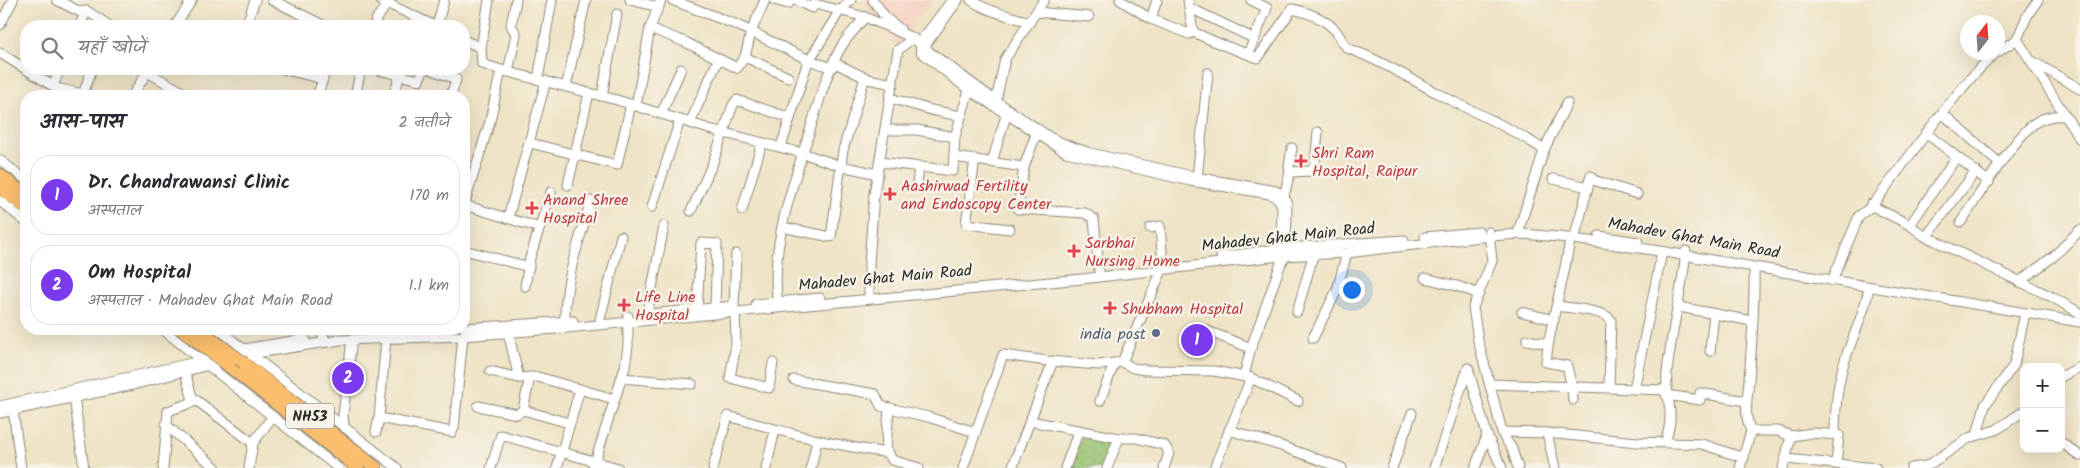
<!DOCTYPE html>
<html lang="hi">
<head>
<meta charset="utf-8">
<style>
	:root { --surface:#fff; --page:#f7f7f7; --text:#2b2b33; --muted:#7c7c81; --line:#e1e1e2; --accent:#7c3aed }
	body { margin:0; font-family:Kalam,"Playpen Sans Deva",sans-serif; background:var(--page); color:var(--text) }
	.controls { position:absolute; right:15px; bottom:15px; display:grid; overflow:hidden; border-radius:10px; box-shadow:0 5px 20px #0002 }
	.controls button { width:45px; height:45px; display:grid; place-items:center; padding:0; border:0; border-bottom:1px solid var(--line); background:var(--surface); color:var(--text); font:25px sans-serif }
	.compass { position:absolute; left:1960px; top:15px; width:45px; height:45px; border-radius:50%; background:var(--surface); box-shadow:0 5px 20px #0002; rotate:17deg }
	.you { position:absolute; left:1351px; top:289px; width:18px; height:18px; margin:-12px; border:4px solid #fff; border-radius:50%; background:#1a73e8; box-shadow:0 0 0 8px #1a73e833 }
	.badge { display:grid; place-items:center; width:32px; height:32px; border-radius:50%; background:var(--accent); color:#fff; font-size:16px; font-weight:700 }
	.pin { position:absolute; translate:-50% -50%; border:2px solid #fff; box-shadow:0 1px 5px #0006 }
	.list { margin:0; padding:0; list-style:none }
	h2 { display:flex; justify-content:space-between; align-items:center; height:65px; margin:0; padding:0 20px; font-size:21px }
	h2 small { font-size:16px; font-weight:400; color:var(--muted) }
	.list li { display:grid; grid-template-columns:32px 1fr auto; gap:15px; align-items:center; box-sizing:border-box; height:80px; margin:0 10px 10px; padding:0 10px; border:1px solid var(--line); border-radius:20px }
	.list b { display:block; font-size:19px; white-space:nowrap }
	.list p { margin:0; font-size:16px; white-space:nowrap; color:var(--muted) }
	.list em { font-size:16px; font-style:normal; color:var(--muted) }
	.icon { flex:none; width:28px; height:28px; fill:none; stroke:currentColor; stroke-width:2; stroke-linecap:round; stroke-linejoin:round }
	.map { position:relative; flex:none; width:2080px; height:468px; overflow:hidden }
	.search { position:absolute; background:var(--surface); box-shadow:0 5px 20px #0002; left:20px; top:20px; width:450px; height:55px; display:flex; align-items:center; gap:12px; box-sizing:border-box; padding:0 18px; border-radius:20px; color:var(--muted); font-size:19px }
	.panel { position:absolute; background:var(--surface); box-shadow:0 5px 20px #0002; left:20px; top:90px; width:450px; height:245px; border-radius:20px }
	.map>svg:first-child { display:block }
	.built { fill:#f5d2c3 }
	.park { fill:url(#park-dots); stroke:#60764e }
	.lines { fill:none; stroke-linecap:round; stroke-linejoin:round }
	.minor-casing { stroke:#8d8778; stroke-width:11 }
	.highway-casing { stroke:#8d8778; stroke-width:14 }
	.minor { stroke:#fff; stroke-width:9 }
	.highway { stroke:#fabe6d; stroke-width:12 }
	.highway-bridge-casing { stroke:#8d8778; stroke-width:14; stroke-linecap:butt }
	.highway-bridge { stroke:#fabe6d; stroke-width:12 }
	.health-dot { fill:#e0444e; stroke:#f7f3e8; stroke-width:2 }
	.service-dot { fill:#5c6f8a; stroke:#f7f3e8; stroke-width:2 }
	.labels { text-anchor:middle; stroke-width:5; stroke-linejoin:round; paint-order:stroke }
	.shield { fill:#f7f3e8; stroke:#686764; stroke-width:1 }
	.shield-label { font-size:15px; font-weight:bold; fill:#2b2b2b }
	.health-label { font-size:16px; fill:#be3a42; stroke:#f7f3e8; text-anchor:start }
	.street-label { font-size:16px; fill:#2b2b2b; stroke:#f7f3e8 }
	.service-label { font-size:16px; fill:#4e5e75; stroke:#f7f3e8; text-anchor:end }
</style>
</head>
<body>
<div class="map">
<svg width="2080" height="468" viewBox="0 0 2080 468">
	<defs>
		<pattern id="park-dots" width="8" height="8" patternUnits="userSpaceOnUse" patternTransform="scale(1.25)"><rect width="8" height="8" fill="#96c270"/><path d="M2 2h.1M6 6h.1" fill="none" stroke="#7b9e5c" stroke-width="1.8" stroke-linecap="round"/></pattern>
	</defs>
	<rect width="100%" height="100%" fill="#f7f3e8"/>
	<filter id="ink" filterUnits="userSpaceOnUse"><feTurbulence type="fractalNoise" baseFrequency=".02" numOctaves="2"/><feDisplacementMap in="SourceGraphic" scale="10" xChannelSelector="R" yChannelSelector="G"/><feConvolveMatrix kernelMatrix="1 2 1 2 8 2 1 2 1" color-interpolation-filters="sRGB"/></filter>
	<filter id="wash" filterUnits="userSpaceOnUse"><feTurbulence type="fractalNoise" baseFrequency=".0096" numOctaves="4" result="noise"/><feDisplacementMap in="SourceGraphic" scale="20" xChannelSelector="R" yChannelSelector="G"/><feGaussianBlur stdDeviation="1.12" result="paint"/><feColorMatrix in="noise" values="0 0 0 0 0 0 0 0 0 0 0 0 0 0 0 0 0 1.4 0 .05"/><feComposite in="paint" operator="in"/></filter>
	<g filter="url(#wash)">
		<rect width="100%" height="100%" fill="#efe3c5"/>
		<path class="built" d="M865 0H933L912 25 898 50Z"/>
		<path class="park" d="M1082 437 1114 442 1103 468H1070Z"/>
	</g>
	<g filter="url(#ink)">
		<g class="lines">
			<defs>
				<g id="minor">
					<path d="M57 0 80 12 87 11 110 26"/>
					<path d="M272 0 325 26"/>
					<path d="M380 0 435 26"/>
					<path d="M630 0 659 7"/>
					<path d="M672 0 737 25 809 60 832 68"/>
					<path d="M774 0 788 4 791 0"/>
					<path d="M795 0 812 8 815 4 865 17 913 38"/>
					<path d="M873 0 886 18 900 29"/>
					<path d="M952 0 924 37 920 44 921 52 969 90 1066 152 1190 181 1270 194 1279 199 1282 207 1281 263 1286 256 1287 204 1284 196 1276 191 1201 178 1090 153 1067 145 1051 138 996 101 927 50 926 44 958 0"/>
					<path d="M971 0C988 12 1010 16 1030 22"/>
					<path d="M1120 0 1151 19 1189 34 1193 32 1220 44 1258 58 1292 9C1306 12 1322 17 1333 28 1339 33 1342 42 1347 48 1380 60 1409 78 1439 94 1474 113 1511 127 1544 150"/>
					<path d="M1188 0 1193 32"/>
					<path d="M2038 0 2028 14 2017 39 2080 139"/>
					<path d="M1190 8 1255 39"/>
					<path d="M1037 12 1089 17"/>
					<path d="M1151 19 1157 0"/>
					<path d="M0 25 13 0"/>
					<path d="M79 26 87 11"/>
					<path d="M175 26 192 0"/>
					<path d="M246 26 255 0"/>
					<path d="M374 26 377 18 390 0"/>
					<path d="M437 26 444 0"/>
					<path d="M650 28 687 43 737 68 745 57 751 32 765 0"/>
					<path d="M464 40 481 48 482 64 501 70 490 121 464 205"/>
					<path d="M481 48 489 0"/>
					<path d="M1998 52 2017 39"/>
					<path d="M0 53 56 88 83 94 92 69"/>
					<path d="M1248 54 1267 8 1251 0"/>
					<path d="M745 57 788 77"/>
					<path d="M2032 61 2080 89"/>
					<path d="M835 63 868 79 893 84"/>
					<path d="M282 69 323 79 326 69"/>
					<path d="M374 69 419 80 424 69"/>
					<path d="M430 69 456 79 451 96"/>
					<path d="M501 70 617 100 709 129 802 153 841 166 878 174"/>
					<path d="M147 72 190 96"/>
					<path d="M508 72 516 34 511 25 516 0"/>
					<path d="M538 79 552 0"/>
					<path d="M53 86 60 69"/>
					<path d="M566 87 586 0"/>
					<path d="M132 96 149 69"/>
					<path d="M317 96 323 79"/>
					<path d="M355 96 361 69"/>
					<path d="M393 96 400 75"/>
					<path d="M602 96 617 14"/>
					<path d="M890 98 931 110 960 116"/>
					<path d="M996 101 1005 59 1044 0"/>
					<path d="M636 106 650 28 661 0"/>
					<path d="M1942 113 2000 164"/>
					<path d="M661 114 681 69"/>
					<path d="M690 123 718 60"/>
					<path d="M885 130H917L955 137"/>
					<path d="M1926 133 1989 182"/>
					<path d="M1036 134 1024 167 1018 209 1085 213 1094 219 1099 271"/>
					<path d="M530 143 617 165 631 104"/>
					<path d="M781 147 807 64 839 12 851 0"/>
					<path d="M954 157 1024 167"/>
					<path d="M975 159 966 224 1010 229"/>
					<path d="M0 160 26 180"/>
					<path d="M880 162 953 171 955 137 970 87"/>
					<path d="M992 162 1008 109"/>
					<path d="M1290 172 1312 171 1315 163 1318 132"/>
					<path d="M1197 178 1208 73"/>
					<path d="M1553 179 1588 187 1591 176"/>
					<path d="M1590 179 1637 194"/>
					<path d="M568 185 589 93"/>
					<path d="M917 185 919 166"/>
					<path d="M1284 196 1290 172 1289 166 1292 148"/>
					<path d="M0 201 26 222"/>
					<path d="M1871 204 1872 206C1895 175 1918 144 1942 113 1959 92 1976 70 1997 52"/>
					<path d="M464 205 540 228"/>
					<path d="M652 207 680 120"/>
					<path d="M742 210 762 143"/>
					<path d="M691 211 712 165 733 105 737 100 790 118"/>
					<path d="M508 218 546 81"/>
					<path d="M1961 222C1975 201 2019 130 2038 121 2046 117 2055 115 2064 116"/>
					<path d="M1910 225 1956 158"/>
					<path d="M782 227 831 237 843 150 865 77"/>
					<path d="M1519 229 1544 150 1567 103"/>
					<path d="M1489 232 1492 261 1473 307 1478 340 1503 435 1512 449 1518 468"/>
					<path d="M1576 232 1588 187"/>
					<path d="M1599 236 1638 242"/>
					<path d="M1425 237 1479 232"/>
					<path d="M1926 237 1976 171"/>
					<path d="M1570 238C1565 280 1550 320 1546 362L1567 366 1572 387 1573 400"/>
					<path d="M464 250 529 267"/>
					<path d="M1221 257 1286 248 1404 240"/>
					<path d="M1425 278 1457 286 1479 294"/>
					<path d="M1832 281 1859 216 1872 206 1910 225 1923 235 2052 297 2080 313"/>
					<path d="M2019 282 2054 256 2080 230"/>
					<path d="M525 286 530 258 551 192"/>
					<path d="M869 299V264L874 194 898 50 913 38 920 44H926"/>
					<path d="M756 304 820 298"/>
					<path d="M734 306 736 254"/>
					<path d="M778 306C769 246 793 186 810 130 819 101 827 70 843 44 849 35 858 26 865 17"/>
					<path d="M1557 306C1569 308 1605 310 1611 320L1609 387"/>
					<path d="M1679 307 1752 321"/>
					<path d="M697 310 701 243 717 244 715 308"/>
					<path d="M735 312 736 344 730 378 769 388 773 363"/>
					<path d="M1297 312 1313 256"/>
					<path d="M1522 312 1554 320"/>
					<path d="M647 314 664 226"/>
					<path d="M651 314 733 306"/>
					<path d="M600 319 621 236"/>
					<path d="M565 327C563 285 579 240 591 201"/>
					<path d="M464 328 573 321"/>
					<path d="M507 328 519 378"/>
					<path d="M162 329 338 468"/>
					<path d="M218 329 397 468"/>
					<path d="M318 329 324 337"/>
					<path d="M1202 329 1251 348"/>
					<path d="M377 333 440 329"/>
					<path d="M1313 338 1337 290 1347 253"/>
					<path d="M1527 340 1548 344"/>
					<path d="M1710 351 1714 314"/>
					<path d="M227 354 244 349 305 339"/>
					<path d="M1122 362 1162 270 1163 264 1160 226 1150 228"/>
					<path d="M1468 368 1487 435 1502 468"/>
					<path d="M490 371 519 378 538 377 614 399"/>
					<path d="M185 372 192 397 253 443"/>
					<path d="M1244 376 1251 348 1281 263"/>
					<path d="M2061 377 2080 367"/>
					<path d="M621 378 692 384"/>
					<path d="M794 380 875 394 881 406 928 417 975 432"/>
					<path d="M1490 384 1666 390"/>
					<path d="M1634 389 1662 252"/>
					<path d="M1666 395 1700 400V393L1746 401"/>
					<path d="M74 397 84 468"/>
					<path d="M1100 401 1114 364"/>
					<path d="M0 406 214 358"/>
					<path d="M478 406 517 414 523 410 569 423"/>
					<path d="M889 408 886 448 892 460 919 468"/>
					<path d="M13 410 21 468"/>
					<path d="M523 410 530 377"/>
					<path d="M0 413 133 385 250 354 340 340 463 336 556 329 1082 279 1280 256 1347 253 1489 236 1522 234 1559 237 1653 250 2080 322"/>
					<path d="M379 418 452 432 454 428 463 336"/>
					<path d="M1030 421 1119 438 1107 468"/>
					<path d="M166 425 216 468"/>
					<path d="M344 427 343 415 352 339"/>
					<path d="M1229 430 1281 446 1342 468"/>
					<path d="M1751 431H1778L1791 436 1812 433 1839 435 1836 464"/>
					<path d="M376 432 379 418 386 338"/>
					<path d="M1502 432 1547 433 1637 442 1702 444 1744 458"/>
					<path d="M1547 433 1555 468"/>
					<path d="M1835 434C1835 408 1837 382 1846 357 1854 333 1865 312 1869 287"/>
					<path d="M1977 435 1985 405 2014 365 2025 313"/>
					<path d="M1119 438H1136L1164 445 1169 453 1164 468"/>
					<path d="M1666 442C1667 434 1670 427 1670 419 1671 404 1665 389 1667 373 1671 332 1682 292 1686 251"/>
					<path d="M2061 442 2080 456"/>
					<path d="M1786 459 1876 468"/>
					<path d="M163 468 168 411 196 401"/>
					<path d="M249 468 253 443 273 416"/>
					<path d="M491 468 501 435 618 468"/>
					<path d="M557 468 580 389"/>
					<path d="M593 468 625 367 628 346V316"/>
					<path d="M713 468 728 416C781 431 834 446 889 453"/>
					<path d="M766 468 775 430"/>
					<path d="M811 468 817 440"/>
					<path d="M963 468 1003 355 1048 361 1099 365 1122 362 1133 368 1145 370 1214 371 1251 378 1298 401"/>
					<path d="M1012 468 1053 361"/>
					<path d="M1065 468 1079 430"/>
					<path d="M1214 468 1251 378"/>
					<path d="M1392 468 1412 413"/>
					<path d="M1434 468 1468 368"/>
					<path d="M1475 468 1487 435"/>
					<path d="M1740 468 1751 431C1743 414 1748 397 1749 379 1752 342 1755 304 1754 268"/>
					<path d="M1783 468 1791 436"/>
					<path d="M1911 468 1927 466"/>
					<path d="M1924 468 1969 438 1996 430 2024 411"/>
				</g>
				<g id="highway">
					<path d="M0 175 26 195"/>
					<path d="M0 188 26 208"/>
					<path d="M244 363 376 468"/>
					<path d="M229 366 358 468"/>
				</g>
			</defs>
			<use href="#minor" class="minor-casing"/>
			<use href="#highway" class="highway-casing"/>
			<use href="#minor" class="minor"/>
			<use href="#highway" class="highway"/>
			<defs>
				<g id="highway-bridge">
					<path d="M181 329 229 366"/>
					<path d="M199 329 244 363"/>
				</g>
			</defs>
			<use href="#highway-bridge" class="highway-bridge-casing"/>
			<use href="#highway-bridge" class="highway-bridge"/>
		</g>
	</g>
	<g class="health-dot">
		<path d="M1298.5 153.5h5v5h5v5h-5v5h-5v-5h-5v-5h5z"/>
		<path d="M887.5 186.5h5v5h5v5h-5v5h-5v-5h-5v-5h5z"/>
		<path d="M529.5 200.5h5v5h5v5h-5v5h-5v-5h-5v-5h5z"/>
		<path d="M1071.5 243.5h5v5h5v5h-5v5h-5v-5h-5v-5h5z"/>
		<path d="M621.5 297.5h5v5h5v5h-5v5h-5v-5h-5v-5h5z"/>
		<path d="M1107.5 300.5h5v5h5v5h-5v5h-5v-5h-5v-5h5z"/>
	</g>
	<circle class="service-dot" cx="1156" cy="333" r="5"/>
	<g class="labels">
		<rect class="shield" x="286" y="403.5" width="48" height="25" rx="4"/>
		<g class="shield-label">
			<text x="310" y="421">NH53</text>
		</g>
		<g class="health-label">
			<text x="1312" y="158">Shri Ram<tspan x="1312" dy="18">Hospital, Raipur</tspan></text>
			<text x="901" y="191">Aashirwad Fertility<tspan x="901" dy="18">and Endoscopy Center</tspan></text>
			<text x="543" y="205">Anand Shree<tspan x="543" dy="18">Hospital</tspan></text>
			<text x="1085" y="248">Sarbhai<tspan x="1085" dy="18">Nursing Home</tspan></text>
			<text x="635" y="302">Life Line<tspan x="635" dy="18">Hospital</tspan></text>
			<text x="1121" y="314">Shubham Hospital</text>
		</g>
		<g class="street-label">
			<text transform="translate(1288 236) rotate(-6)" y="6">Mahadev Ghat Main Road</text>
			<text transform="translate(1694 237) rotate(10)" y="6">Mahadev Ghat Main Road</text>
			<text transform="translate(885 277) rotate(-5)" y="6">Mahadev Ghat Main Road</text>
		</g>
		<g class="service-label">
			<text x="1146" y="339">india post</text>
		</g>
	</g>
</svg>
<div class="controls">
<button>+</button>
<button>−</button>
</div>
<svg class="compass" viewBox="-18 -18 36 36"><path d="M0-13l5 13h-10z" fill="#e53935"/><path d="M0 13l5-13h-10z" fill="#7c7c81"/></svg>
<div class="you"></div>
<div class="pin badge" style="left:1197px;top:340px">1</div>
<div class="pin badge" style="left:348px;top:378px">2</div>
<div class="search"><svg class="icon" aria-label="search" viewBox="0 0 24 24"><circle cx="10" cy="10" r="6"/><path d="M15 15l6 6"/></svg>यहाँ खोजें</div>
<section class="panel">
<h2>आस-पास<small>2 नतीजे</small></h2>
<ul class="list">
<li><span class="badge">1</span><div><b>Dr. Chandrawansi Clinic</b><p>अस्पताल</p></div><em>170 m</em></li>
<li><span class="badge">2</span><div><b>Om Hospital</b><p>अस्पताल · Mahadev Ghat Main Road</p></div><em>1.1 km</em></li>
</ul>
</section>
</div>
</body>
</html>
